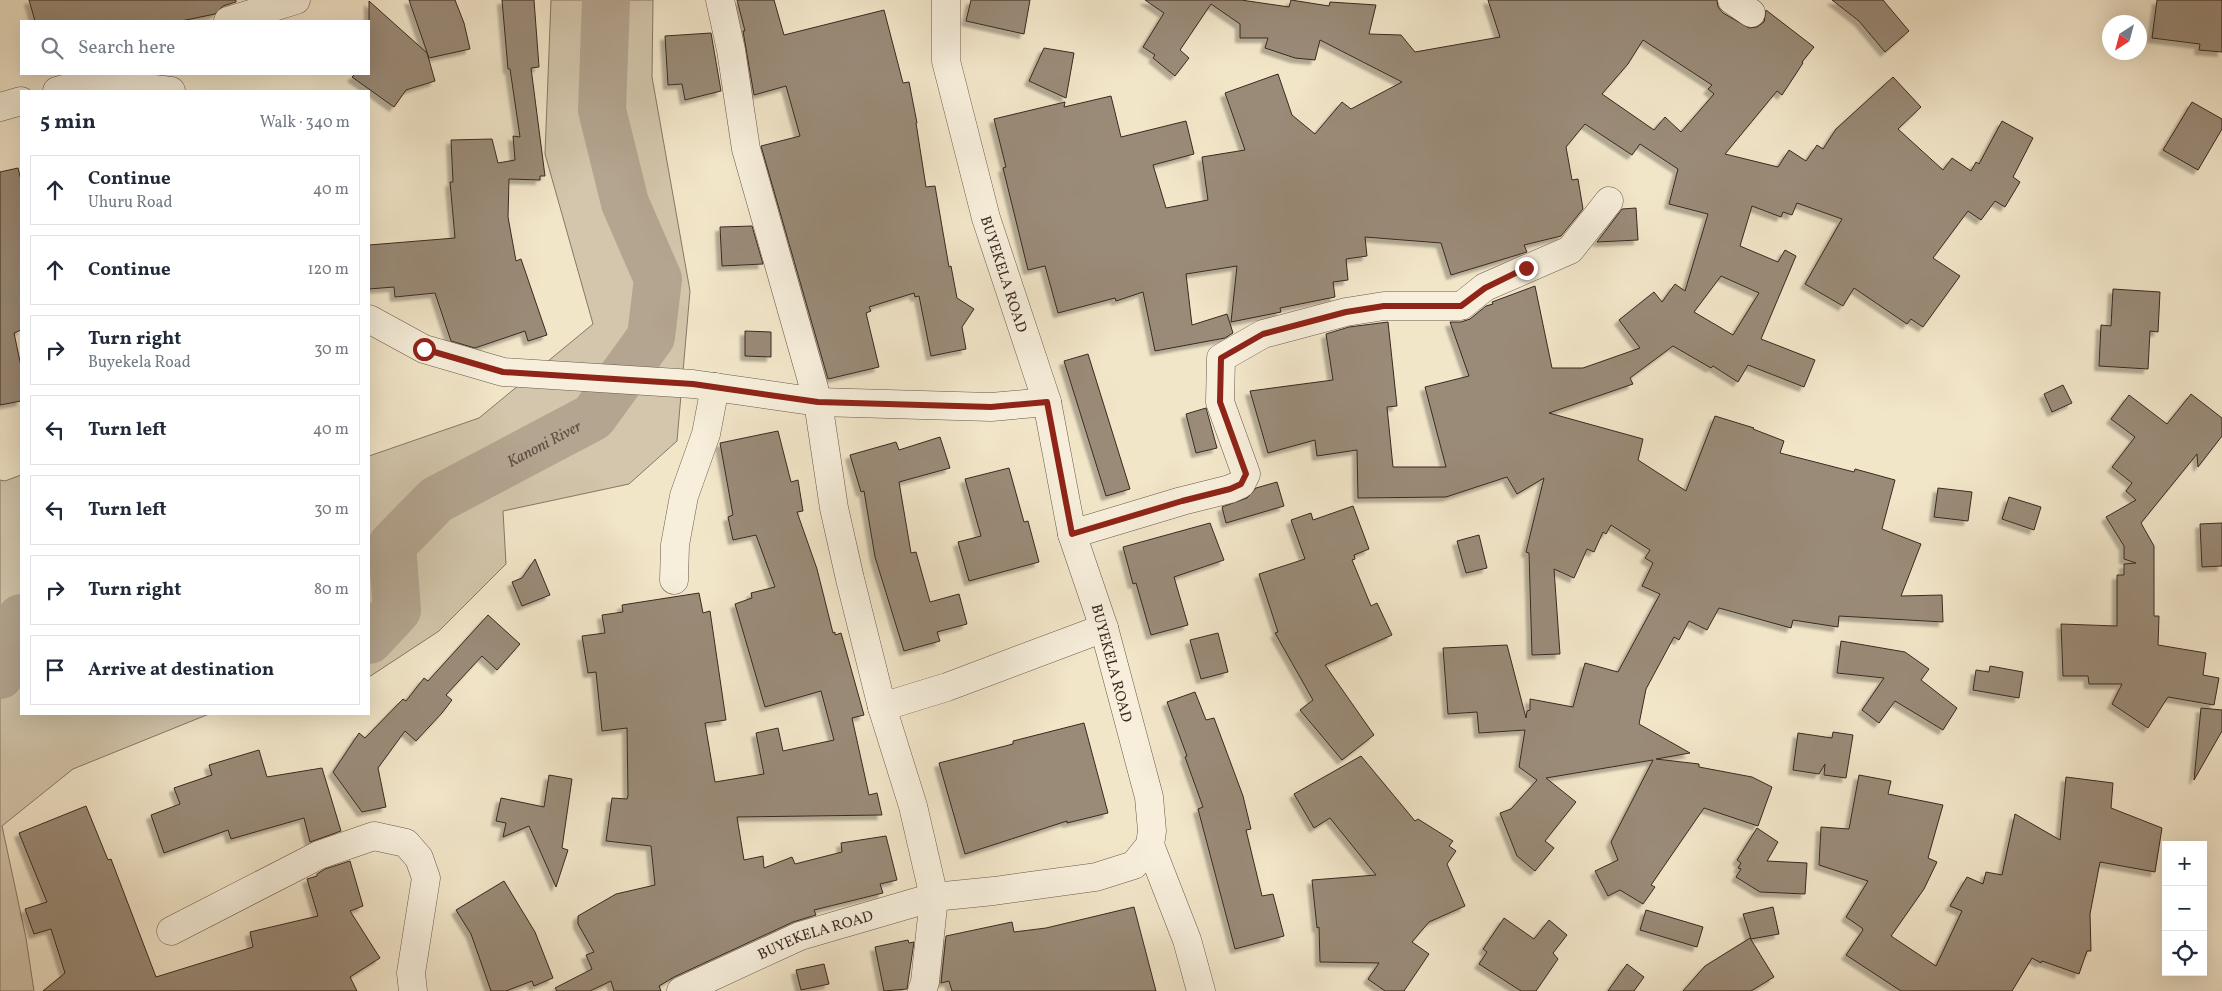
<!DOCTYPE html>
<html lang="en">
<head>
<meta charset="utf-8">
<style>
	:root { --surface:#fff; --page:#f6f6f7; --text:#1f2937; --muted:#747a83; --line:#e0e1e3 }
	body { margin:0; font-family:Vollkorn,serif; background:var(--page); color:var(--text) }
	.controls { position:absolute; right:15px; bottom:15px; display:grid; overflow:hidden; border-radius:0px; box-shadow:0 5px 20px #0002 }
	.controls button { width:45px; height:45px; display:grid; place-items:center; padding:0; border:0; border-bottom:1px solid var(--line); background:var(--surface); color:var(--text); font:25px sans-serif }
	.compass { position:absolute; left:2102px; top:15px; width:45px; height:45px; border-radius:50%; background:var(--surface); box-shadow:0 5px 20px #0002; rotate:216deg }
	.stop { position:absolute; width:15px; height:15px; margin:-11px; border:4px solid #8f2418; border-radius:50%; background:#fff }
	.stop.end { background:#8f2418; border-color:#fff; box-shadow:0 1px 5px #0008 }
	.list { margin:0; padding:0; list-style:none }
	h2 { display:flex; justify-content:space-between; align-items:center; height:65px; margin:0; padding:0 20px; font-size:21px }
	h2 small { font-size:16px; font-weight:400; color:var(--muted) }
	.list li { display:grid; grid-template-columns:32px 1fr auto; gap:15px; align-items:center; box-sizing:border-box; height:70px; margin:0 10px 10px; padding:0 10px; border:1px solid var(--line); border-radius:0px }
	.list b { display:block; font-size:19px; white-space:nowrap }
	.list p { margin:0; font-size:16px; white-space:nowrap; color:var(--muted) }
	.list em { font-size:16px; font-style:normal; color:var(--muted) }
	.icon { flex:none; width:28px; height:28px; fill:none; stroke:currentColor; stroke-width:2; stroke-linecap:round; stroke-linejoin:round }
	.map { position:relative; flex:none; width:2222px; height:991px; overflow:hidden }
	.search { position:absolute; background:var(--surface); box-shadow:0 5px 20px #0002; left:20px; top:20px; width:350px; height:55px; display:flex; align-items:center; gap:12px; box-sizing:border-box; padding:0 18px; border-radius:0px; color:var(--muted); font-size:19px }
	.panel { position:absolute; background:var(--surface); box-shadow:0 5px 20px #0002; left:20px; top:90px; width:350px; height:625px; border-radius:0px }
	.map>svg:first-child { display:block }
	.green { fill:#d3c6ac; stroke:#877766 }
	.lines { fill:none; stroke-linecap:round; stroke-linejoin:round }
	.river { stroke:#b4a590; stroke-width:48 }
	.building { fill:#9a8b78; stroke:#3b2820; fill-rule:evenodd; filter:url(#shadow) }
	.minor-casing { stroke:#69584a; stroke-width:29 }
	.minor { stroke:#f7efdc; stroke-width:28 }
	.route { stroke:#8f2418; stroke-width:6 }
	.labels { text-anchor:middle; stroke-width:5; stroke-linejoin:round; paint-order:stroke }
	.street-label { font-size:15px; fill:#3b2820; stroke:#f7efdc }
	.water-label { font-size:16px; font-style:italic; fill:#5f4e42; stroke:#f7efdc }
</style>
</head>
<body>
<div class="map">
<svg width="2222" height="991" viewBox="0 0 2222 991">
	<defs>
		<filter id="shadow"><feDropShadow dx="-4.5" dy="4.5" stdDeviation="1" flood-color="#0004"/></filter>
	</defs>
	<rect width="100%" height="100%" fill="#f2e6c9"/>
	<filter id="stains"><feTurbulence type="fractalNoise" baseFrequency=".004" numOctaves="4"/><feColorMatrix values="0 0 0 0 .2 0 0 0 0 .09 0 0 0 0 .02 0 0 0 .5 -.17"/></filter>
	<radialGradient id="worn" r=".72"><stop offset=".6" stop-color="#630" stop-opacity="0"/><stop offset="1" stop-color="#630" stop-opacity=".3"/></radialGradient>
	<g class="green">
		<path d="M551 0H653L652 77 690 291 677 441 629 484 503 511 506 564 439 631 369 677V456L479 418 593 324 545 154Z"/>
		<path d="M21 475V714H209L73 769 2 826 26 938 34 991H0V480L5 481Z"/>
	</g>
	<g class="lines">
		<g class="river">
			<path id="s1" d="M369 640 397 610 392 545 436 500 593 417 651 337 658 279 625 203 602 110 606 0"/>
			<path d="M0 675 8 663 21 618"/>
		</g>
	</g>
	<g class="building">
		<path d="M29 0H236V2L223 6 215 14 181 21H35Z"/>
		<path d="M409 0H455L464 23 470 49 429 58Z"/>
		<path d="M502 0H534L539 67 531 68 545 176H540V180L509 179 508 217 516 261 521 259 547 335 528 341 525 331 475 348 451 341 435 293 395 297 394 287 369 289V245L455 238 450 182H453L451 140 492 139 498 163 515 160 513 136 520 137 510 69H508Z"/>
		<path d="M737 0H774L784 35 884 10 903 83 909 82 917 123H916L926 187 935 186 949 267 951 266 957 298 974 309 962 327 966 349 931 356 919 296 915 297 914 293 869 307 871 311 866 313 879 367 828 379 761 146 800 136 786 86 754 95 743 31H745Z"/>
		<path d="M971 0H1030L1024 34 966 21Z"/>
		<path d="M1145 0H1241L1289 7 1291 0 1329 6 1330 2 1376 5 1369 34 1401 35 1415 52 1500 37 1488 0H1717L1718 7 1723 13 1749 28 1757 27 1764 22 1766 10 1814 47 1802 62 1803 63 1782 95 1777 91 1725 154 1778 167 1789 150 1806 161 1817 145 1823 149 1836 129 1893 77 1921 107 1898 129 1943 170 1952 158 1971 171 1976 162 1979 164 2002 121 2033 138 2013 177 2020 182 2005 207 1995 201 1981 220 1968 211 1933 258 1960 276 1923 327 1911 319 1907 324 1854 288 1843 306 1805 284 1842 219 1797 203 1792 215 1783 212 1781 217 1752 206 1740 246 1778 262 1785 250 1796 256 1761 339 1815 360 1804 387 1748 365 1738 382 1713 366 1711 368 1673 346 1630 378 1633 384 1549 413 1643 439 1638 460 1686 491 1715 416 1754 428 1753 429 1784 441 1780 453 1854 472 1855 469 1895 480 1882 529 1921 544 1901 596 1942 595 1943 622 1839 616 1838 627 1793 620 1791 628 1719 608 1707 630 1689 621 1679 640 1674 637 1646 689 1639 724 1690 753 1656 759 1699 764V767L1752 777 1772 787 1758 826 1704 808 1651 885 1655 887 1643 904 1620 890 1608 896 1595 871 1618 860 1611 842 1653 760 1546 778 1576 802 1545 841 1554 848 1535 871 1517 856 1500 813 1511 809 1537 780 1519 767 1525 730 1479 733 1477 712 1448 714 1443 648 1507 645 1526 718 1527 711 1530 710V699L1573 707 1585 663 1618 672 1660 594 1642 586 1653 563 1645 558 1650 550 1611 525 1606 534 1603 532 1594 552 1587 549 1574 578 1554 569 1560 654 1532 655 1529 553 1526 552 1544 478 1517 494 1507 477 1446 497 1358 498 1357 450 1317 456 1315 440 1268 453 1250 391 1333 380 1326 334 1349 327 1388 322 1397 406 1387 407 1393 467H1446L1425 387 1469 376 1450 322H1461L1470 319 1486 306 1493 304 1492 302 1535 286 1552 368H1583L1640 348 1619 320 1654 292 1662 302 1675 284 1685 291 1708 214 1669 204 1678 169 1640 144 1632 155 1585 124 1566 147 1572 180 1578 179 1583 209 1561 236 1524 245 1527 252 1451 275 1441 243 1365 237 1367 256 1346 259 1348 280 1333 282 1335 297 1280 308 1281 312 1231 322 1237 266 1186 274 1192 325 1227 314 1233 333 1225 338 1155 351 1143 292 1116 301 1115 298 1058 313 1045 266 1028 270 1003 168 1006 167 994 119 1065 102 1064 107 1111 96 1121 137 1186 121 1194 154 1153 165 1166 208 1208 200 1202 157 1245 150 1225 93 1278 74 1292 115 1315 134 1342 102 1351 109 1402 82 1320 40 1315 60 1295 58 1265 48 1268 38H1240V24L1211 4 1180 50 1189 58 1175 76 1153 58 1155 55 1143 47 1164 13ZM1643 40 1712 85 1708 89 1714 94 1681 132 1665 117 1654 130 1602 94 1628 64ZM1721 276 1759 293 1733 335 1694 312Z"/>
		<path d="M1832 0H1883L1909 31 1885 52 1859 21Z"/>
		<path d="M2157 0H2222V52L2199 50 2200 44 2152 38Z"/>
		<path d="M369 1 427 53 435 81 406 90 394 107 352 77 355 74H369Z"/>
		<path d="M711 33 721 91 685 100 682 84 668 85 665 36Z"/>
		<path d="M1044 48 1074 53 1066 98 1029 81Z"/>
		<path d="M2192 102 2222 119V129L2198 170 2163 150Z"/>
		<path d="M18 168 21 180V330L14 333 21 366V401L0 405V172Z"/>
		<path d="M1636 208 1638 240 1597 242 1622 209Z"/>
		<path d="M752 226 763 264 722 266 720 227Z"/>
		<path d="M2113 289 2160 292 2158 332 2150 331 2148 369 2099 366 2101 325 2111 326Z"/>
		<path d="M745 331 771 332V357L745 356Z"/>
		<path d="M1088 354 1130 489 1106 496 1064 361Z"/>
		<path d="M2063 385 2072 403 2052 412 2044 394Z"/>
		<path d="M2191 394 2222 418V436L2198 467 2197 454 2141 523 2154 546V616H2159L2158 645 2206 653 2203 675 2219 678 2214 705 2168 697 2148 728 2112 704 2122 684H2089L2088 676H2063L2061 624 2117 626V575H2124V564L2136 563 2124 559V546L2106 517 2136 500 2126 491 2132 483 2112 467 2135 437 2111 419 2129 395 2167 424Z"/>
		<path d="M1206 408 1217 448 1196 453 1186 414Z"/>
		<path d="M778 431 791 482 798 480 803 511 797 512 817 569 833 633 835 632V635L841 633 864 715 852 718 869 795 877 793 882 815 737 817 744 860 763 856 764 868 792 857 795 864 842 852 841 843 886 836 897 880 880 884 883 893 814 910 816 915 793 922 674 977 659 986 661 991H614L611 981 590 991H557L555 988 592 969 586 955 594 952 578 924V916L616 894 655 885 651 846 606 841 612 798 627 799 628 796 627 728 602 731 596 672 588 673 582 636 605 633 602 615 623 612 622 605 699 593 703 613 710 611 726 720 705 723 715 782 764 774 756 733 778 728 783 751 834 740 821 691 765 707 735 604 752 598 751 593 775 587 756 535 733 540 728 517 733 515 720 443Z"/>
		<path d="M940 437 950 468 899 482 911 553 916 552 930 602 959 594 967 624 937 632 940 641 904 651 875 557 864 491 861 492 850 455 896 442 899 450Z"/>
		<path d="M1009 468 1024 522 1028 521 1039 562 969 581 958 542 981 536 965 479Z"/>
		<path d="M1277 482 1284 506 1226 523 1222 507 1247 498 1256 488Z"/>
		<path d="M1938 488 1972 492 1968 521 1934 517Z"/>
		<path d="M2009 497 2041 507 2034 530 2002 519Z"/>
		<path d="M1353 506 1369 549 1354 555 1355 559 1352 560 1371 606 1377 603 1392 635 1325 665 1374 735 1342 760 1300 710 1313 700 1275 633 1278 632 1259 574 1305 559 1291 520 1311 513 1313 520Z"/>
		<path d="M1210 523 1224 560 1174 577 1188 625 1151 635 1136 583 1133 584 1123 547Z"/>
		<path d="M2222 523V566L2202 567 2200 524Z"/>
		<path d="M1479 535 1487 568 1466 573 1457 541Z"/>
		<path d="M535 559 550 595 522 606 512 582 522 578Z"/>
		<path d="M488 615 520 644 497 670 482 656 446 695 452 700 442 713 416 741 405 731 378 768 386 807 362 812 333 772 359 733 365 738 403 699 406 701 424 678 428 681Z"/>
		<path d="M1218 633 1228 672 1201 679 1190 640Z"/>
		<path d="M1841 641 1905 652 1929 669 1921 680 1957 708 1943 730 1895 701 1879 723 1862 710 1884 678 1837 673Z"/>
		<path d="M1990 666 2023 672 2019 698 1973 690 1976 670 1989 672Z"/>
		<path d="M1195 692 1206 720 1214 718 1243 796 1251 829 1246 830 1262 896 1273 894 1284 936 1235 949 1198 809 1203 807 1185 757 1187 756 1167 702Z"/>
		<path d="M2201 708 2222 710V731L2194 780Z"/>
		<path d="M1084 723 1108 813 1067 823V821L965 854 939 763 1013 744V741Z"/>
		<path d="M1833 732 1853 735 1846 778 1824 775 1825 764 1819 774 1793 770 1798 733 1832 738Z"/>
		<path d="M259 750 267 777 322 768 341 831 310 842 304 818 231 839 228 830 164 853 151 815 180 804 174 788 212 775 209 765Z"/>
		<path d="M1361 756 1415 821 1418 819 1453 841 1449 846 1456 851 1447 864 1465 906 1429 922 1412 942 1429 954 1404 991H1385L1368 979 1379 963 1320 962 1319 927 1317 928 1312 880 1376 875 1330 818 1314 828 1294 794Z"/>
		<path d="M549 775 572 779 562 848 568 850 556 887 529 826 503 837 506 823 496 821 501 798 544 807Z"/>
		<path d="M1859 775 1891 781 1888 794 1943 805 1928 858 1937 862 1924 889 1891 936 1936 966 1962 911 1950 906 1967 877 1983 884 1986 872 2002 875 2015 814 2060 840 2066 777 2113 783 2111 808 2162 828 2155 872 2100 862 2090 914 2091 951H2087L2079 974 2042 961 2041 963 2032 958 2012 991H1901L1846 955 1863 930 1862 928 1846 917 1868 881 1819 865 1821 827 1849 829Z"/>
		<path d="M86 806 108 860 111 859 156 977 253 947 250 932 318 916 307 879 317 876V874L325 869 350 861 363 906 350 911 380 958 350 977 357 991H43L65 973 51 929 34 934 25 909 47 902 19 833Z"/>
		<path d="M1757 828 1778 842 1767 861 1807 863 1805 894 1760 892 1736 877 1741 869 1738 868 1741 863 1737 860Z"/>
		<path d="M504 881 535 932 553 978 534 986 532 981 506 991H491L471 934 456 910Z"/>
		<path d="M1134 907 1156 991H952L949 981 941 983 946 936 1012 922 1014 932 1046 928Z"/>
		<path d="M1773 907 1779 934 1751 939 1743 914Z"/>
		<path d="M1646 910 1703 927 1697 947 1640 930Z"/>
		<path d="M1504 918 1534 939 1549 920 1567 935 1553 953 1558 959 1536 991H1521L1479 964 1487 952 1483 949Z"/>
		<path d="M1750 938 1774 977 1751 991H1683L1705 966Z"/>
		<path d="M908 940 909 943 914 942 907 989 884 991 875 947Z"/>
		<path d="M824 964 829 984 801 990 796 970Z"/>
		<path d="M1627 964 1644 977 1634 991H1608Z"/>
	</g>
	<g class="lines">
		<defs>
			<g id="minor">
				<path d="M720 0 731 50 746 149 818 402 834 508 850 579 882 707 913 806 934 897 925 982 922 991"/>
				<path d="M1732 0 1751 13"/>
				<path d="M228 21 296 0"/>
				<path d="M57 91 71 87 112 84 171 91"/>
				<path d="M0 107 21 101"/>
				<path d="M369 319 424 349 503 372 693 384 818 402 991 407 1047 402"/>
				<path d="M1072 534 1182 501 1230 489 1241 484 1246 474 1220 402 1221 358 1263 334 1346 312 1384 306H1461L1485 287 1570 250 1609 201"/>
				<path d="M674 580 675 545 684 496 706 434 715 387"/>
				<path d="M882 707 947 687 1104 628"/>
				<path d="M1150 845 1187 940 1201 991"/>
				<path d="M171 931 319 855 374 836 406 843 419 858 426 878 411 973 413 991"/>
				<path id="s2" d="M681 991 800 936 934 897 994 891 1096 877 1134 865 1150 845 1152 831 1149 797 1104 628 1072 534 1047 402 986 218 946 61V0"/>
			</g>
		</defs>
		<use href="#minor" class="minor-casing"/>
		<use href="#minor" class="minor"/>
	</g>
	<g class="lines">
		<path class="route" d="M424 349 503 372 693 384 818 402 991 407 1047 402 1072 534 1182 501 1230 489 1241 484 1246 474 1220 402 1221 358 1263 334 1346 312 1384 306H1461L1485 288 1526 268"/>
	</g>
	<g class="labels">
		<g class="street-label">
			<text transform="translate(1004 274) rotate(72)" y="5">BUYEKELA ROAD</text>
			<text transform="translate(1112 663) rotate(75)" y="5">BUYEKELA ROAD</text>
			<text dy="5" stroke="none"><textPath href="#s2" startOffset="146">BUYEKELA ROAD</textPath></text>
		</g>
		<g class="water-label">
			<text dy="6" stroke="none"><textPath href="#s1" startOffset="291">Kanoni River</textPath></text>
		</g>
	</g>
	<rect width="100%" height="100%" filter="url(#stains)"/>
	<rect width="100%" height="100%" fill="url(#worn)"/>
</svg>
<div class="controls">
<button>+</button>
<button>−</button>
<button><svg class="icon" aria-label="locate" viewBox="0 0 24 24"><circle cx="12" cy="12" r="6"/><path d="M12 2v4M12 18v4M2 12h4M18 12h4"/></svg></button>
</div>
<svg class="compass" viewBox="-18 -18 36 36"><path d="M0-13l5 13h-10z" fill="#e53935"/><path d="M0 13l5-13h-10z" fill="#747a83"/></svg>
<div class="stop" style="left:424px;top:349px"></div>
<div class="stop end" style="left:1526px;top:268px"></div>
<div class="search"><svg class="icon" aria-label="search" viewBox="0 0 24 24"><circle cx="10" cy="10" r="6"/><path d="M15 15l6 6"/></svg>Search here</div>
<section class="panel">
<h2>5 min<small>Walk · 340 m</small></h2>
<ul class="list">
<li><svg class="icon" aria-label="ahead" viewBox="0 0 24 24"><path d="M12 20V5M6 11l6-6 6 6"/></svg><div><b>Continue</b><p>Uhuru Road</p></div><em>40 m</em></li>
<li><svg class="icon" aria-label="ahead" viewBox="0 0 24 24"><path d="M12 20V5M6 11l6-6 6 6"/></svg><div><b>Continue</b></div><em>120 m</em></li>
<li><svg class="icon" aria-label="right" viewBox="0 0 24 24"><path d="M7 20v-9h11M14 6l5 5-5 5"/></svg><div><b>Turn right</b><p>Buyekela Road</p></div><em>30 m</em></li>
<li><svg class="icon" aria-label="left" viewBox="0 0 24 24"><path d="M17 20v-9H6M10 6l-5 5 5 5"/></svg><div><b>Turn left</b></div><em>40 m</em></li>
<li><svg class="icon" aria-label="left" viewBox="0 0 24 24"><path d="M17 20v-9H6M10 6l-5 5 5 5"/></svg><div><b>Turn left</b></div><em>30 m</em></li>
<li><svg class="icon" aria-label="right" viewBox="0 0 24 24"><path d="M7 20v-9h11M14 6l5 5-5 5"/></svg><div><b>Turn right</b></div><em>80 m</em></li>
<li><svg class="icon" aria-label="arrive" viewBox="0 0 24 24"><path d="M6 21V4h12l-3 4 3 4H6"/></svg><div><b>Arrive at destination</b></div></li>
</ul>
</section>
</div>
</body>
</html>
